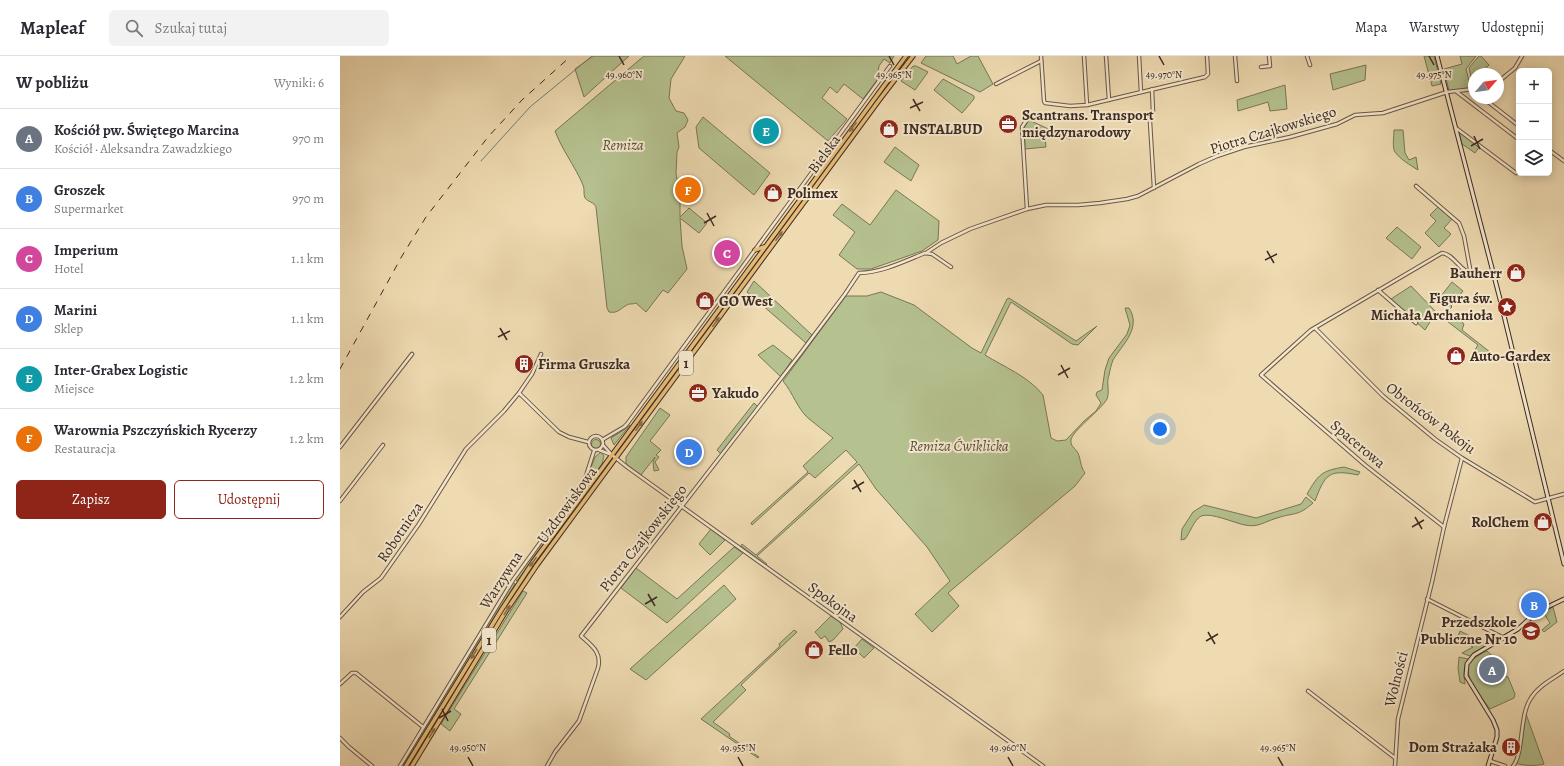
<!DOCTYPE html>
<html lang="pl">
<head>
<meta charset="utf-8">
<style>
	:root { --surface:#fff; --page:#f2f2f3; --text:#2b2b33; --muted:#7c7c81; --line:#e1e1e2; --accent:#8f2418 }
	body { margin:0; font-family:Alegreya,serif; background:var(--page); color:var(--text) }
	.controls { position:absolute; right:12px; top:12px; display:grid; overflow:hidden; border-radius:6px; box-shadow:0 2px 10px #0003 }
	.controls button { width:36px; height:36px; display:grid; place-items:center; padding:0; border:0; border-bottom:1px solid var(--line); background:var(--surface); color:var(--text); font:20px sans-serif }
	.compass { position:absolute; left:1128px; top:12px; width:36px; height:36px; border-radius:50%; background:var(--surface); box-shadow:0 2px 10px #0003; rotate:61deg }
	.you { position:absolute; left:820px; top:373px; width:14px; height:14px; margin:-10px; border:3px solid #fff; border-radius:50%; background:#1a73e8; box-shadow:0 0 0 6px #1a73e833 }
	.badge { display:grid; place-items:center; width:26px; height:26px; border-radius:50%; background:var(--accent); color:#fff; font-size:13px; font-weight:700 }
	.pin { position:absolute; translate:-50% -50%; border:2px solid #fff; box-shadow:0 1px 4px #0006 }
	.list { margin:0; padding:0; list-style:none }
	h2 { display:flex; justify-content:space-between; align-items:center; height:52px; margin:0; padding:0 16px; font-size:17px }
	h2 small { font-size:13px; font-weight:400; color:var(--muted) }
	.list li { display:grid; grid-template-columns:26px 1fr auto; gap:12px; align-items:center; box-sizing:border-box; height:60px; padding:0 16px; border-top:1px solid var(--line) }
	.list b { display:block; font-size:15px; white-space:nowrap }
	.list p { margin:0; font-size:13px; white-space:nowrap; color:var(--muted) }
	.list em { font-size:13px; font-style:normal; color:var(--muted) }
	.actions { display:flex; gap:8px; padding:12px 16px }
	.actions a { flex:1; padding:9px 0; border:1px solid var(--accent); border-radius:6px; text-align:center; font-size:14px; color:var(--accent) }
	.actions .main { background:var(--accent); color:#fff }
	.icon { flex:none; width:22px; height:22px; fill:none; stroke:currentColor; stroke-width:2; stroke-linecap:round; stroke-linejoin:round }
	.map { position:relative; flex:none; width:1224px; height:710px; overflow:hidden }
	header { display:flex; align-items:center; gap:24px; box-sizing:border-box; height:56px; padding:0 20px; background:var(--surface); border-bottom:1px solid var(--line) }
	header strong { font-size:19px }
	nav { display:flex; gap:22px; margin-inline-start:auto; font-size:14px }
	.search { width:280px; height:36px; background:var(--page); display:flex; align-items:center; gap:10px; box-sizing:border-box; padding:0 14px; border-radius:6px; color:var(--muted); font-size:15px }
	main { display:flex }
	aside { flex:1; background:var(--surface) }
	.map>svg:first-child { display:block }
	.green { fill:#b5c18f; stroke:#797659; fill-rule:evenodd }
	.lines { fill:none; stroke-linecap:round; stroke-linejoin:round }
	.stream { stroke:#758178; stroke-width:1 }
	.street-casing { stroke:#6a5747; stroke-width:4.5 }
	.secondary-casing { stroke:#3d2b23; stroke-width:5 }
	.primary-casing { stroke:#3d2b23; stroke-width:5.5 }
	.street { stroke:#f5e8cd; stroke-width:2.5 }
	.secondary { stroke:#f5e8cd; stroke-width:3 }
	.primary { stroke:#e8be79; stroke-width:3.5 }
	.rail { stroke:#3d2b23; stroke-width:1; stroke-dasharray:7 7; stroke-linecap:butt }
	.oneway { fill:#8a6d4a }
	.ticks { fill:none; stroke:#3d2b23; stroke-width:1.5 }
	.labels { text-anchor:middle; stroke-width:4; stroke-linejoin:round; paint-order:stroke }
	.shield { fill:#f5e8cd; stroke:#746456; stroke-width:1 }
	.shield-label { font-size:14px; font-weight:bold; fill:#3d2b23 }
	.poi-label { font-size:15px; font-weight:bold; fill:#3d2b23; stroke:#f5e8cd; text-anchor:start }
	.street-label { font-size:15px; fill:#3d2b23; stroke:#f5e8cd }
	.park-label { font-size:15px; font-style:italic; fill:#5b503e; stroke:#f5e8cd }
	.ticks-label { font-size:10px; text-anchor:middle; fill:#3d2b23; stroke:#f5e8cd; stroke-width:4; stroke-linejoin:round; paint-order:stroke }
</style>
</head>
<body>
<header>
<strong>Mapleaf</strong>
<div class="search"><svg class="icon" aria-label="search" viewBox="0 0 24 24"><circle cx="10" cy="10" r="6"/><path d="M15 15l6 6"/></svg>Szukaj tutaj</div>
<nav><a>Mapa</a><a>Warstwy</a><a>Udostępnij</a></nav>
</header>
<main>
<aside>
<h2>W pobliżu<small>Wyniki: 6</small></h2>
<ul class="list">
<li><span class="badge" style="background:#6b7280">A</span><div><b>Kościół pw. Świętego Marcina</b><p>Kościół · Aleksandra Zawadzkiego</p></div><em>970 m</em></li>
<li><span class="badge" style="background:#3f7fe0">B</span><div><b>Groszek</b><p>Supermarket</p></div><em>970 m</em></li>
<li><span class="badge" style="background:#d1479c">C</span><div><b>Imperium</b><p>Hotel</p></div><em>1.1 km</em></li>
<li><span class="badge" style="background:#3f7fe0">D</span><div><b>Marini</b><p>Sklep</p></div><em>1.1 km</em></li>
<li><span class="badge" style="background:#0f9aa8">E</span><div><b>Inter-Grabex Logistic</b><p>Miejsce</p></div><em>1.2 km</em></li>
<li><span class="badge" style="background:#e8710a">F</span><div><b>Warownia Pszczyńskich Rycerzy</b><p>Restauracja</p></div><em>1.2 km</em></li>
</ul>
<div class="actions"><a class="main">Zapisz</a><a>Udostępnij</a></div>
</aside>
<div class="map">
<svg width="1224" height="710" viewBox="0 0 1224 710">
	<rect width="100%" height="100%" fill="#efdbb2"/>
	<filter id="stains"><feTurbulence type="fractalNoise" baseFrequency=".005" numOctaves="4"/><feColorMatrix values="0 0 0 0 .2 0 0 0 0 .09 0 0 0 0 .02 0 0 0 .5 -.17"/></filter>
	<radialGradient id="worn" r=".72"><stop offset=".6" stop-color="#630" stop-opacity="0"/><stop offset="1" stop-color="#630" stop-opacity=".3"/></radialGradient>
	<g class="green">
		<path d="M253 0H289L244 41 235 13Z"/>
		<path d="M304 0H345L331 23 329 42 336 55 344 57 348 64 345 71 337 77 339 91 337 96 336 118 340 136V161L349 152 367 167 359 177 340 162 342 190 347 213 328 237 323 234 306 256 296 247C294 248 291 248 289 248 281 251 279 258 269 256L267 252 256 151C254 146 248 146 245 142 243 138 245 133 243 129 235 110 222 94 215 75Z"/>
		<path d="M385 0H554L550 7 544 3 539 10 537 24 523 43 504 28 497 37 490 31 482 42 507 63 488 85Z"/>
		<path d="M586 0H613L617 8 631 0H638L653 28 640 36 581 7Z"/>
		<path d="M1084 0H1094L1101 28 1092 30Z"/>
		<path d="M1120 0H1136L1126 13 1131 33 1109 35 1104 13 1122 8Z"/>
		<path d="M1139 0H1141L1149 9 1140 18H1134V24L1132 26 1129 12Z"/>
		<path d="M1026 9 1025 24 993 34 990 18Z"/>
		<path d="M573 10H576L588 16 575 34 561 25Z"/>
		<path d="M603 23 634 40V43L622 57 594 34Z"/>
		<path d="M945 29 947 53 930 55 928 46 898 55 897 44Z"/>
		<path d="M363 61 430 117 414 139 359 92 356 71Z"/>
		<path d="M689 64 730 83 718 80 705 81 706 91 685 93 684 72Z"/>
		<path d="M1054 74H1063L1065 97 1069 104 1076 101 1078 114C1070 109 1060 103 1055 96 1052 92 1054 80 1054 74Z"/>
		<path d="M1119 76 1140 90 1135 97 1122 88Z"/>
		<path d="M555 91 579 109 571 125 544 106Z"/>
		<path d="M556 134 599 165 598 184 582 195 531 213H517L499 199 515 176 493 159 502 148 530 169Z"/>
		<path d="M1098 151 1112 163 1104 172 1111 178 1099 191 1085 177 1096 165 1090 159Z"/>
		<path d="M1057 171 1081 191 1072 203 1046 182Z"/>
		<path d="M414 225 472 279 466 287 407 236Z"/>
		<path d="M1112 226 1123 235 1111 250 1112 251 1109 254 1124 268 1122 274 1155 300 1152 305 1135 294 1138 289 1103 262 1107 255 1097 245Z"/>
		<path d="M1071 230 1096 256 1085 274 1051 243Z"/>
		<path d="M541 236 574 249 632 292 641 297 667 243 669 242 736 285 757 270 738 289 732 288 671 246 645 299C664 311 688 320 703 339L711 382 717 385 726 384 744 365 756 355 761 347 756 339 757 336 762 334 765 314 769 302 787 278 790 269 785 252H789C802 272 782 289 773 304 771 309 770 314 769 319 766 326 770 336 767 343 760 355 732 375 731 384 730 390 735 392 738 397 741 404 740 410 745 417L735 430 608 537 619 550 592 576 575 558 610 525 587 491 536 433 519 408 417 500 427 508 426 509 401 490 402 488 416 499 517 406 506 394 475 422 469 417 412 469 411 467 468 416 463 410 493 382C485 375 476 369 468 362 457 352 453 337 443 325L506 240H527Z"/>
		<path d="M433 289 452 304 441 321 418 299Z"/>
		<path d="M414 347 418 351 381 398 377 394Z"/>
		<path d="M320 352 330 359 310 385 321 394 316 399 319 401 315 406 319 414 314 415 313 406 315 401 301 419 286 408V401Z"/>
		<path d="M290 369 274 389 271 382 282 375Z"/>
		<circle cx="256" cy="388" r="4.5"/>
		<path d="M261 396 264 400 262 408 177 525 175 523 245 427 255 401Z"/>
		<path d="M1004 411 1020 416 1018 419C989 413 985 418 975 445L967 438C979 418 981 415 1004 411Z"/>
		<path d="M966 441 973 447C957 461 955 456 937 462 926 465 918 472 905 469 894 467 871 456 861 460 854 464 850 477 845 483L841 484 842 473 853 456 864 449 916 462 961 448Z"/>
		<path d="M371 473 385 484 370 499 359 488Z"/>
		<path d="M394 491 403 497 327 567 281 532 296 512 337 543Z"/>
		<path d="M173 526 175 528 64 710H62Z"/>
		<path d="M384 529 396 543 306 624 290 613Z"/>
		<path d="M183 535 187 537 114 653 121 658 110 675 101 668Z"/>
		<path d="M1213 551 1217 566 1204 576 1202 574 1210 567 1203 556Z"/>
		<path d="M491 560 500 566 503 573 493 584 489 586 485 580 481 583 475 576Z"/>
		<path d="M454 574 457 576 401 629 406 634 373 666 390 678 389 680 419 701 418 702 361 663 440 590 439 588Z"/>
		<path d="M1120 575 1148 589 1130 600 1122 597 1133 591 1117 583Z"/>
		<path d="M522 583 534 592 524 602 514 592Z"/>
		<path d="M1147 595 1163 610 1161 617 1164 620 1168 621 1175 638 1174 642 1150 653C1143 643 1123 620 1129 608 1133 602 1141 598 1147 595ZM1144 606H1149L1159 614 1155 621 1153 622 1141 613Z"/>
		<path d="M1119 601 1128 603C1123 611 1124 618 1125 628L1120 626 1118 612Z"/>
		<path d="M1186 658 1204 708C1197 710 1182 710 1176 707L1182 686Z"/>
	</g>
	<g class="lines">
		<path class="stream" d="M141 105 190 51 252 0"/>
		<defs>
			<g id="street">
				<path d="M701 0 704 45 705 47 730 50 747 49 865 21 868 18 867 0"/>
				<path d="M744 0 747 49"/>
				<path d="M766 0 769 44"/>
				<path d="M799 0 801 36"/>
				<path d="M895 0 897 25"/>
				<path d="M967 0 970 9"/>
				<path d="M921 11 930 10 929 0"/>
				<path d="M1158 26 1175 12 1182 0"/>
				<path d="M656 28 701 5"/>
				<path d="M812 33 813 56"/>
				<path d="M1117 36 1177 82"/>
				<path d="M1143 42 1179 70"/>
				<path d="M810 66 814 132"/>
				<path d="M1116 72 1176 117"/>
				<path d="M1209 94 1224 105"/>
				<path d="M1076 130 1119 167 1124 180 1131 218"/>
				<path d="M687 153 682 71 688 62"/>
				<path d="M586 197 601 187 630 173 687 153 706 149H738L760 147 787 143 798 140 859 108 877 100 904 91 950 81 997 68 1015 59 1043 57 1107 36 1134 33"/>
				<path d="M1038 234 1076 267"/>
				<path d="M975 272 1043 340 1095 383 1122 402 1195 446 1224 438"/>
				<path d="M179 337 219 376 229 381 248 386"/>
				<circle cx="256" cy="387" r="7"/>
				<path d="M262 384 284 371 287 368 550 10"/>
				<path d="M263 389 272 399 287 411 703 710"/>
				<path d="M0 391 72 298"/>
				<path d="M259 394 272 399"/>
				<path d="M0 445 43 389"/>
				<path d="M1104 471 1025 409 921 319 971 274 1102 197C1114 198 1120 216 1133 218 1140 219 1147 217 1153 217"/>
				<path d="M1087 543 1164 582"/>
				<path d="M0 561 23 536 41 522 79 468 126 393 164 355 179 337 192 318 201 298"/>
				<path d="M0 628 12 617H16L83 671"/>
				<path d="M968 635 1055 702"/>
				<path d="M0 682 9 691 32 710"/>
				<path d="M1150 705 1165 710"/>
				<path d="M60 710 173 524 244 426 254 395"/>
				<path d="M207 710 215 696 239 665 258 612C262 596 252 590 241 580L460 298 505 238 519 217C541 217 565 205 585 197L592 198 611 211"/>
				<path d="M1055 710 1058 663 1092 526 1104 471 1122 402"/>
				<path d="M1173 710C1184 698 1179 659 1191 642 1198 630 1213 623 1224 615"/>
			</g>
			<g id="secondary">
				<path d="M1097 0 1160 243 1224 508"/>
				<path d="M1148 710 1157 681V674L1153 664 1126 620 1127 608 1134 599 1178 573 1197 556 1224 543"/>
			</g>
			<g id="primary">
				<path d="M415 194 424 191"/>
				<path d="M66 710 162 553 193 506 566 0"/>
				<path d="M72 710 166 555 197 509 540 43 573 0"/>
			</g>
		</defs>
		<use href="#street" class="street-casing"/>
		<use href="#secondary" class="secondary-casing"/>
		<use href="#primary" class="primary-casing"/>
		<use href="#street" class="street"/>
		<use href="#secondary" class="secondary"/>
		<use href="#primary" class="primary"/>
		<path class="rail" d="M0 313 62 200 86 161 148 81 182 44 231 0"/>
	</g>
	<defs><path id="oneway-solid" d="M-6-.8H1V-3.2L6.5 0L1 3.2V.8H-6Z"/></defs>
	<g class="oneway">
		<use href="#oneway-solid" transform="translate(513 71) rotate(126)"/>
		<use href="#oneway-solid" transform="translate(439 180) rotate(-54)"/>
		<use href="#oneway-solid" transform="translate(376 266) rotate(-54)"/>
		<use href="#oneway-solid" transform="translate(299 370) rotate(-54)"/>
		<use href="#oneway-solid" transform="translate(193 506) rotate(126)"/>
		<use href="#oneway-solid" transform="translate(167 554) rotate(-58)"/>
		<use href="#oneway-solid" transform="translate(134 598) rotate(121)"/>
		<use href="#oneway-solid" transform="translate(92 677) rotate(-59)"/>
	</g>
	<path class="ticks" d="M279 0 284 9M549 0 554 9M819 0 824 9M1089 0 1094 9M573 43 580 55M570 52 583 46M1134 80 1140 93M1131 90 1143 83M367 157 374 170M364 167 376 160M927 195 934 207M925 204 937 198M160 272 167 284M158 281 170 275M721 309 728 322M718 319 730 312M514 424 521 436M512 433 524 426M1075 461 1082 473M1072 471 1084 464M308 538 315 550M305 548 317 541M868 576 875 588M866 585 878 578M102 653 108 665M99 662 111 655M128 701 133 710M398 701 403 710M668 701 673 710M938 701 943 710"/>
	<defs>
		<symbol id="office-disc" viewBox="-11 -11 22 22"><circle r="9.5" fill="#8f2418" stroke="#f5e8cd"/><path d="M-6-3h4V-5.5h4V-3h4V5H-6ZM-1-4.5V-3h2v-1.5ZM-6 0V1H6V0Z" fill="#fff"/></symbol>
		<symbol id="shop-disc" viewBox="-11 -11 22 22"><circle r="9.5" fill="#8f2418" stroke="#f5e8cd"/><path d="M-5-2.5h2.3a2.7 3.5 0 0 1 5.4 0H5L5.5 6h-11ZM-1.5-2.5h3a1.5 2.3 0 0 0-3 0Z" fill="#fff"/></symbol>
		<symbol id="sight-disc" viewBox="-11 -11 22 22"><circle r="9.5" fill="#8f2418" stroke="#f5e8cd"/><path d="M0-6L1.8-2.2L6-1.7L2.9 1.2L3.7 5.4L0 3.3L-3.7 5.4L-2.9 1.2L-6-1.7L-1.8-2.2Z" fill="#fff"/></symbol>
		<symbol id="building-disc" viewBox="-11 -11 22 22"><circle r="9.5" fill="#8f2418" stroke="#f5e8cd"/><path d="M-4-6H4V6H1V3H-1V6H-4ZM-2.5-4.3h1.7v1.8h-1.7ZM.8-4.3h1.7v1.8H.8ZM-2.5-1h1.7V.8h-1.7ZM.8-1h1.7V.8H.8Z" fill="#fff"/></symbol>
		<symbol id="school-disc" viewBox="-11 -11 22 22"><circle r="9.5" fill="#8f2418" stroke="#f5e8cd"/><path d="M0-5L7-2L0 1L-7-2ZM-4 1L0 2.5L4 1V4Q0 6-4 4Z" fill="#fff"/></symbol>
	</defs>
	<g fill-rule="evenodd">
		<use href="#office-disc" x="657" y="57" width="22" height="22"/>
		<use href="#shop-disc" x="538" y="62" width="22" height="22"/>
		<use href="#shop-disc" x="422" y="126" width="22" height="22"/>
		<use href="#shop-disc" x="1165" y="206" width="22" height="22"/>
		<use href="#shop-disc" x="354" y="234" width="22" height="22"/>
		<use href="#sight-disc" x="1156" y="240" width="22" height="22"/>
		<use href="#shop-disc" x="1105" y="289" width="22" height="22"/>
		<use href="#building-disc" x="173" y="297" width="22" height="22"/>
		<use href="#office-disc" x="347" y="326" width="22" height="22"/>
		<use href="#shop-disc" x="1192" y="455" width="22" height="22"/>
		<use href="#school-disc" x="1180" y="564" width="22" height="22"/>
		<use href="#shop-disc" x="463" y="583" width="22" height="22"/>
		<use href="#building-disc" x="1160" y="680" width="22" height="22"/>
	</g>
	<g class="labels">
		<g class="shield">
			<rect x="339" y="295" width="14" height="24" rx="3"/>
			<rect x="142" y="572" width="14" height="24" rx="3"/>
		</g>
		<g class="shield-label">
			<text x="346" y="312">1</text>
			<text x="149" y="589">1</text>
		</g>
		<g class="poi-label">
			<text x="682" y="64">Scantrans. Transport<tspan x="682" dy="17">międzynarodowy</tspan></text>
			<text x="563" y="78">INSTALBUD</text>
			<text x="447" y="142">Polimex</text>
			<text x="1162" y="222" text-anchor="end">Bauherr</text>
			<text x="1153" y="247" text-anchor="end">Figura św.<tspan x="1153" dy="17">Michała Archanioła</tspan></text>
			<text x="379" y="250">GO West</text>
			<text x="1130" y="305">Auto-Gardex</text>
			<text x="198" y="313">Firma Gruszka</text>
			<text x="372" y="342">Yakudo</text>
			<text x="1189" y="471" text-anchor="end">RolChem</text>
			<text x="1177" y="571" text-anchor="end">Przedszkole<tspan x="1177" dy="17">Publiczne Nr 10</tspan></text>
			<text x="488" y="599">Fello</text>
			<text x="1157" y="696" text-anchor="end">Dom Strażaka</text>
		</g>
		<g class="street-label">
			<text transform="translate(933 74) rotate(-17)" y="5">Piotra Czajkowskiego</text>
			<text transform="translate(484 98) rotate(-54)" y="5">Bielska</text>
			<text transform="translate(1091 362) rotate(37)" y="5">Obrońców Pokoju</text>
			<text transform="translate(1018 388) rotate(40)" y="5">Spacerowa</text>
			<text transform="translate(227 449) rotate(-54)" y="5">Uzdrowiskowa</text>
			<text transform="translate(60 476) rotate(-56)" y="5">Robotnicza</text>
			<text transform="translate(303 482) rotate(-52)" y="5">Piotra Czajkowskiego</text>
			<text transform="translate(161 524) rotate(-57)" y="5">Warzywna</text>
			<text transform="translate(493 546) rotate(36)" y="5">Spokojna</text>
			<text transform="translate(1056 623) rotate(-76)" y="5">Wolności</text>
		</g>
		<g class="park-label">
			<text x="283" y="94">Remiza</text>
			<text x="619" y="395">Remiza Ćwiklicka</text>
		</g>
	</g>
	<g class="ticks-label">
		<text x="284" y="22">49.960°N</text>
		<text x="554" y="22">49.965°N</text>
		<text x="824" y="22">49.970°N</text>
		<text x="1094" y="22">49.975°N</text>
		<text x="128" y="695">49.950°N</text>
		<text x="398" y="695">49.955°N</text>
		<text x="668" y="695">49.960°N</text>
		<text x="938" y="695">49.965°N</text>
	</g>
	<rect width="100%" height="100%" filter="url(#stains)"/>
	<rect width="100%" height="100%" fill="url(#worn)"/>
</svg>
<div class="controls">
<button>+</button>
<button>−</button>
<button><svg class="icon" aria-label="layers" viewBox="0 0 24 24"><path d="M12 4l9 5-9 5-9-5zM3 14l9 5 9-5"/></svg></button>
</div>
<svg class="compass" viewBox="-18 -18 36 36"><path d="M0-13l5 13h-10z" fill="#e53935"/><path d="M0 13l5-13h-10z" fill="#7c7c81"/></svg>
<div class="you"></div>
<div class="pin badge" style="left:1152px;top:614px;background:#6b7280">A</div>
<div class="pin badge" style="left:1194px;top:549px;background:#3f7fe0">B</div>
<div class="pin badge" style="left:387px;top:197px;background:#d1479c">C</div>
<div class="pin badge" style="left:349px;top:396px;background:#3f7fe0">D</div>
<div class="pin badge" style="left:426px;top:75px;background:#0f9aa8">E</div>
<div class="pin badge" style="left:348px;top:134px;background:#e8710a">F</div>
</div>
</main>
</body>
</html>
